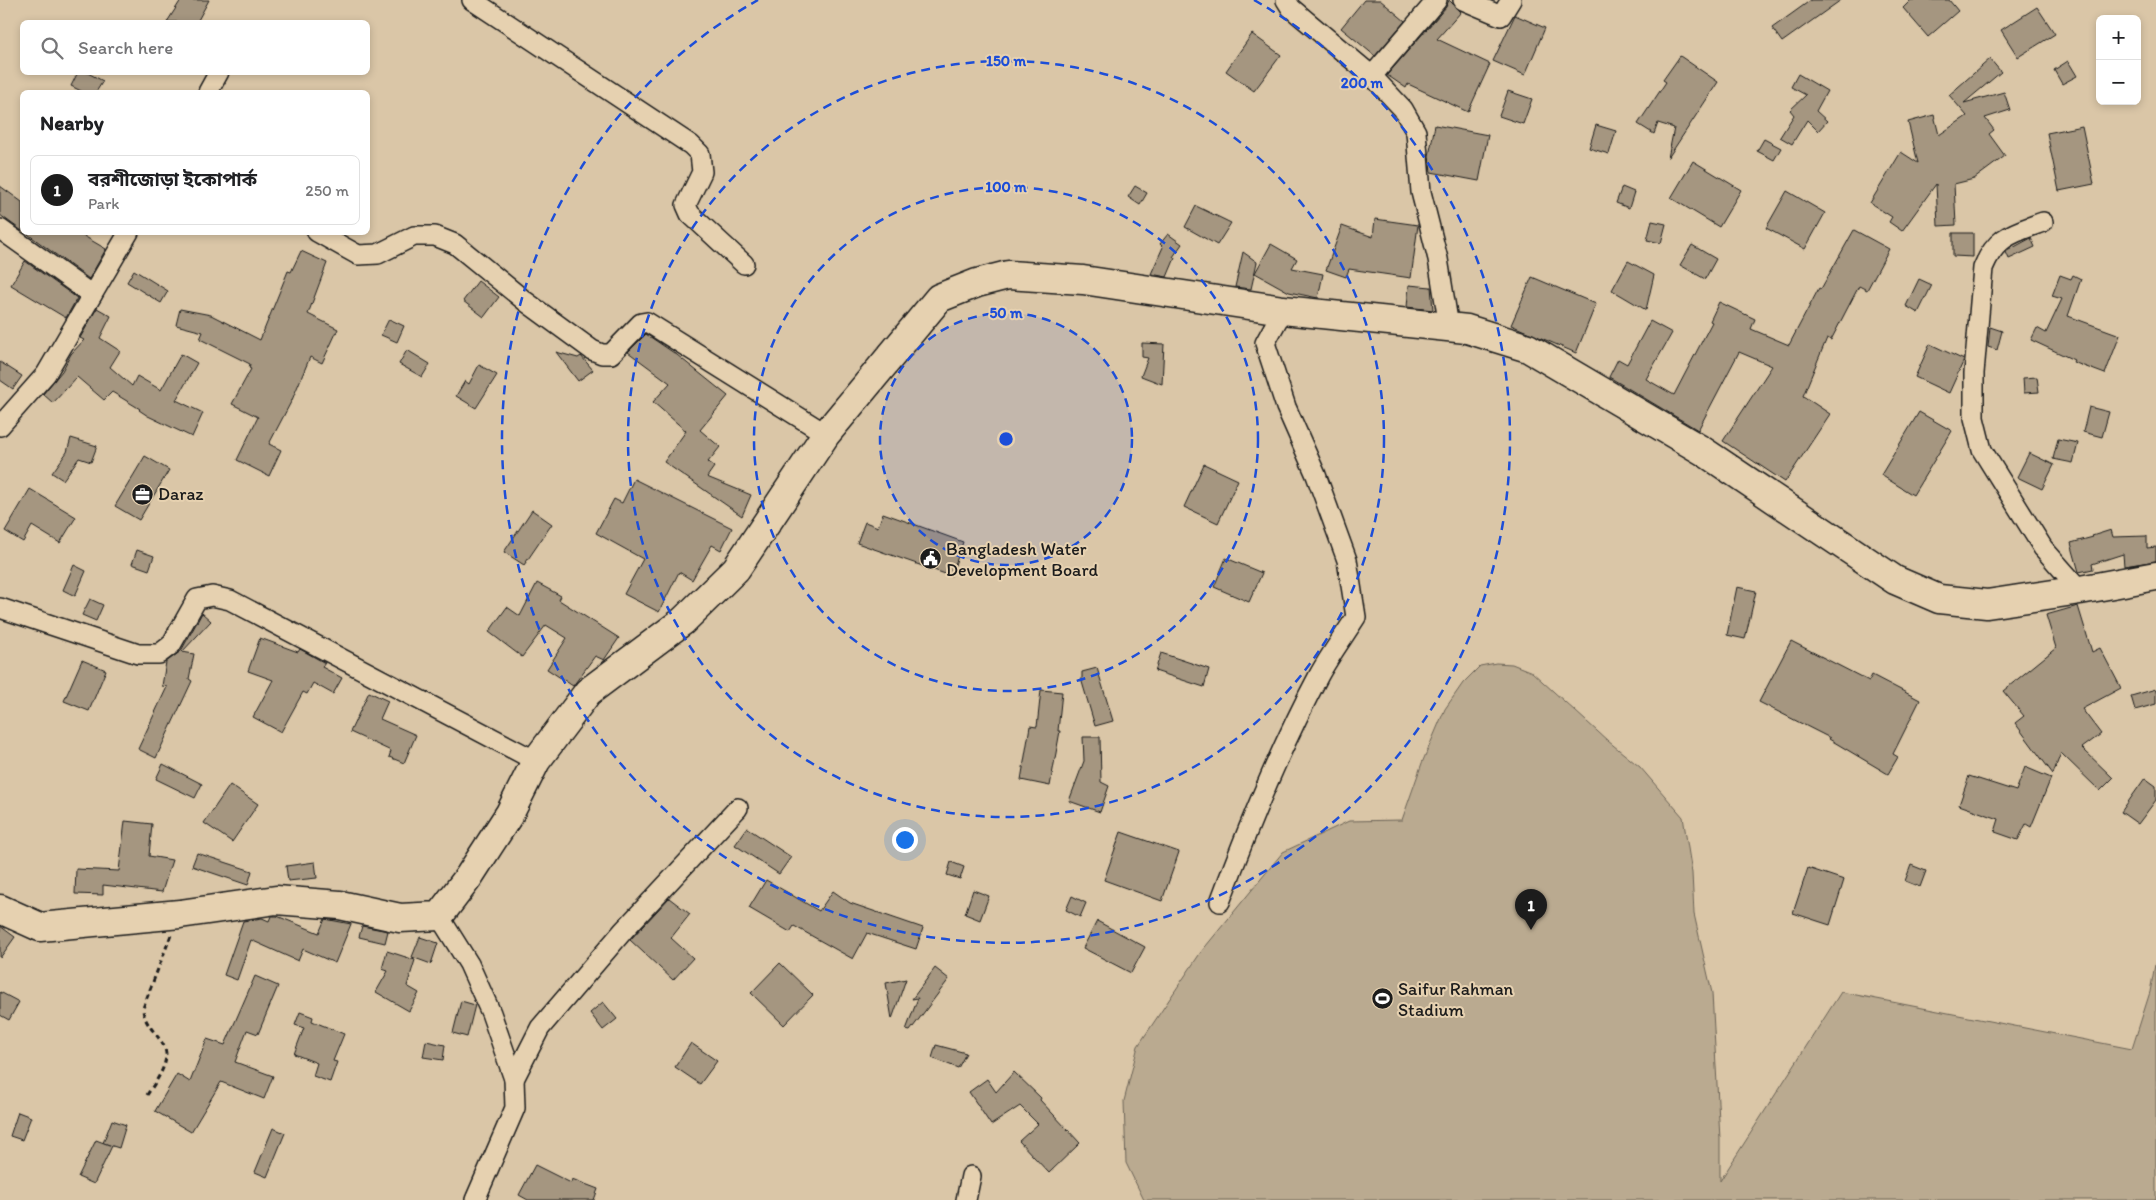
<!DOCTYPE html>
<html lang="en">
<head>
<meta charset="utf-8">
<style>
	:root { --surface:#fff; --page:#f2f2f2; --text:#202124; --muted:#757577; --line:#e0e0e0; --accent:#1c1c1c }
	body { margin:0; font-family:Itim,"Noto Sans Bengali",sans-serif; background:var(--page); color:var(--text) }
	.controls { position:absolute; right:15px; top:15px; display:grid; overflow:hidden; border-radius:8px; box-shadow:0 2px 8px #0003 }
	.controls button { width:45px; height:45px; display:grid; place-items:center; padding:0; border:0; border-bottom:1px solid var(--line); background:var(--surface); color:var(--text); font:25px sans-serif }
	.you { position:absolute; left:904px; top:839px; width:18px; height:18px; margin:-12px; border:4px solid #fff; border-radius:50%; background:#1a73e8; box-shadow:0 0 0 8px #1a73e833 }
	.badge { display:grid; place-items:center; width:32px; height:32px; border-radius:50%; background:var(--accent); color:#fff; font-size:16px; font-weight:700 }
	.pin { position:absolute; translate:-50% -41px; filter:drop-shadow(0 1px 2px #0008) }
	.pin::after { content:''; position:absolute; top:26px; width:18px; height:15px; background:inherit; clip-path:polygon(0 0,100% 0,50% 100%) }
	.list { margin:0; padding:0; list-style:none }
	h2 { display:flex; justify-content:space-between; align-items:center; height:65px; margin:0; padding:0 20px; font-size:21px }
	h2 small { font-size:16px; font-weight:400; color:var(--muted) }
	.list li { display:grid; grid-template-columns:32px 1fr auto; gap:15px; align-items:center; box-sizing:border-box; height:70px; margin:0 10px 10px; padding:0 10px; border:1px solid var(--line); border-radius:8px }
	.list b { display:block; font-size:19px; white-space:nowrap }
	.list p { margin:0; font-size:16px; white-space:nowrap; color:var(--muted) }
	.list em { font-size:16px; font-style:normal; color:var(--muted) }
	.icon { flex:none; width:28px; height:28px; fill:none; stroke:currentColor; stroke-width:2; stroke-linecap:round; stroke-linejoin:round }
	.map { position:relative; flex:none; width:2156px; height:1200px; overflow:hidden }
	.search { position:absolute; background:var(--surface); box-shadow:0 2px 8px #0003; left:20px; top:20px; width:350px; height:55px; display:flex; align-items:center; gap:12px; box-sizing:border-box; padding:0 18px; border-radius:8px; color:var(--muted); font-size:19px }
	.panel { position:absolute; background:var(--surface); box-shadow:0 2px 8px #0003; left:20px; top:90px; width:350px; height:145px; border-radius:8px }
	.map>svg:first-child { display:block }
	.green { fill:#baaa90; stroke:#6b6356 }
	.building { fill:#a59680; stroke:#1c1c1c }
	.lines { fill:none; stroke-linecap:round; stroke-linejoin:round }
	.minor-casing { stroke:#1c1c1c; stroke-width:22 }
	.trunk-casing { stroke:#1c1c1c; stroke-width:31 }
	.path { stroke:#1c1c1c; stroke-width:3; stroke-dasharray:5 4; stroke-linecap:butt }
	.minor { stroke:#e6d1b0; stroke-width:19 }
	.trunk { stroke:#e6d1b0; stroke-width:28 }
	.ring { fill:none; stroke:#1d4ed8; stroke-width:2.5; stroke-dasharray:9 6 }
	.labels { text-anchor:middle; stroke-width:4; stroke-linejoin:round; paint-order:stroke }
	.poi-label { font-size:18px; fill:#1c1c1c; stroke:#e6d1b0; text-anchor:start }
	.centre { fill:#1d4ed8; stroke:#e6d1b0; stroke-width:2.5 }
	.ring-label { font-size:15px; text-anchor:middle; font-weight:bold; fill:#1d4ed8; stroke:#e6d1b0; stroke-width:4; stroke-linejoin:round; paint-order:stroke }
</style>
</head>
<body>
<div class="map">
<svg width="2156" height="1200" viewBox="0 0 2156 1200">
	<rect width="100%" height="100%" fill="#dac6a7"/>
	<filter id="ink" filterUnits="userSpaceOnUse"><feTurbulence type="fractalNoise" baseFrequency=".02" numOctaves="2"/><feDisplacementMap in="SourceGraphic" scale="10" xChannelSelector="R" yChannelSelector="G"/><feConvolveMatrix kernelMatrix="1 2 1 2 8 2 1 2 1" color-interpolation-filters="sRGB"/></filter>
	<g filter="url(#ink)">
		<path class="green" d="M1496 663 1512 664 1532 672 1608 741 1640 767 1683 817 1692 873 1694 914 1712 993 1720 1139V1181L1841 992 2132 1049 2150 992 2156 959V1200H1144L1126 1163 1124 1101 1138 1046 1201 952 1283 852 1349 821 1402 820 1422 763 1445 709 1463 683 1480 666Z"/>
		<g class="building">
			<path d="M181 0H209L197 22H167Z"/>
			<path d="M1364 0H1380L1405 21 1375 56 1341 28Z"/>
			<path d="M1449 0 1461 12 1437 39 1490 64 1468 112 1408 84 1406 88 1387 75 1446 7Z"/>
			<path d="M1811 0H1841L1782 42 1772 28Z"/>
			<path d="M1911 0H1949L1958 11 1928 37 1903 8Z"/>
			<path d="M2037 7 2055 34 2018 57 2001 30Z"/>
			<path d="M1515 15 1545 28 1525 75 1493 61Z"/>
			<path d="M1252 34 1281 55 1254 91 1226 71Z"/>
			<path d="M1680 56 1718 82 1668 158 1674 128 1658 123 1654 134 1638 124 1666 82 1663 80Z"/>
			<path d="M1990 59 2001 72 1964 103 2004 92 2010 110 1985 118 1994 130 1989 134 2005 156 1974 179 1954 184 1956 225 1938 226 1936 184 1902 231 1889 222 1892 217 1870 203 1901 152 1918 163 1908 122 1934 115 1939 135 1967 116 1949 95Z"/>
			<path d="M2068 61 2077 76 2062 84 2054 70Z"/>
			<path d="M78 72H86L103 81 96 92H83L71 86Z"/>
			<path d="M1798 74 1827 91 1816 111 1827 121 1818 131 1807 120 1792 144 1780 137 1794 115 1790 110 1806 95 1791 87Z"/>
			<path d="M1508 91 1532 99 1523 124 1499 116Z"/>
			<path d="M1435 125 1488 135 1479 181 1431 172 1429 156Z"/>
			<path d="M1596 125 1616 131 1609 154 1589 148Z"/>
			<path d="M2082 126 2094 184 2059 191 2047 133Z"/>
			<path d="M1764 139 1781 148 1774 160 1757 151Z"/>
			<path d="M1693 161 1741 190 1719 227 1671 198Z"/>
			<path d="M0 186 22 202V231L0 215Z"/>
			<path d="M1135 186 1147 193 1140 205 1128 197Z"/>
			<path d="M1622 187 1634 192 1629 208 1616 203Z"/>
			<path d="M1787 191 1825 213 1805 249 1766 228Z"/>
			<path d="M1196 206 1231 223 1217 245 1185 227Z"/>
			<path d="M1375 219 1418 225 1411 278 1349 269 1346 277 1326 270 1342 226 1373 237Z"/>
			<path d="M1652 221 1666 224 1661 243 1647 240Z"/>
			<path d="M1854 230 1889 249 1867 290 1859 286 1831 340 1827 338 1803 396 1830 414 1785 482 1723 441 1772 366 1739 352 1698 430 1609 377 1618 359 1627 364 1650 321 1672 333 1646 379 1674 395 1712 322 1710 321 1719 302 1755 319 1751 329 1789 345 1819 288 1821 289Z"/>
			<path d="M25 232H77L106 249 89 279Z"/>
			<path d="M1953 233H1973V257L1953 256Z"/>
			<path d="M1168 234 1182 244 1173 257 1175 258 1167 277 1151 274 1163 247 1160 244Z"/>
			<path d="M2031 238 2035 247 2009 259 2006 252 2007 251Z"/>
			<path d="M1271 244 1297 259 1292 268 1323 274 1318 298 1289 292 1255 273Z"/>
			<path d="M1692 245 1716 259 1705 279 1680 265Z"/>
			<path d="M301 251 327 263 308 314 338 329 322 363 310 357 292 400 269 444 281 450 269 476 237 460 258 417 232 404 251 369 249 368 250 364 200 339 203 332 176 325 180 309 211 315 260 340 288 271 291 272Z"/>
			<path d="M1243 252 1257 262 1251 289 1235 287Z"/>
			<path d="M25 261 77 298 66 318 11 285Z"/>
			<path d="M1628 261 1654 275 1646 310 1612 290Z"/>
			<path d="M134 270 168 291 161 303 127 282Z"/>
			<path d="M2060 275 2071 279 2073 275 2081 279 2068 316 2120 335 2105 374 2073 362 2074 360 2031 340 2037 328 2046 333 2062 299 2052 296Z"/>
			<path d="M1532 277 1596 304 1576 353 1511 325Z"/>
			<path d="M1919 279 1932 285 1918 313 1906 306Z"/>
			<path d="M478 281 499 297 484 317 463 301Z"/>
			<path d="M1409 285 1431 287 1433 310 1407 307Z"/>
			<path d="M97 308 111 316 100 338 120 351 110 367 132 386 137 376 161 390 181 354 197 363 176 400 203 413 192 437 148 416 139 410 140 409 112 392 104 400 77 377 53 403 43 394 62 371 71 354 84 340 80 338Z"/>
			<path d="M389 319 404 326 397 342 381 335Z"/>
			<path d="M1990 327 2002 331 1997 350 1988 347Z"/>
			<path d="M646 334 677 355 728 396 700 430 720 447 708 462 714 467 707 477 751 495 742 516 664 462 686 431 653 402 670 383 628 352Z"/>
			<path d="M1142 343 1164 344 1162 384 1141 376 1148 358 1142 357Z"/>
			<path d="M1930 344 1964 360 1949 393 1915 377Z"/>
			<path d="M407 350 430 364 422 377 399 364Z"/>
			<path d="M556 352 578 358 581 356 593 370 578 381Z"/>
			<path d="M0 362 22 376 13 389 0 380Z"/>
			<path d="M479 365 497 375 476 408 456 396 465 381 469 384Z"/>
			<path d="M2037 377 2039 392 2024 393 2023 378Z"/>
			<path d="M2089 407 2109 412 2102 437 2083 432Z"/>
			<path d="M1919 412 1952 431 1913 495 1881 475Z"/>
			<path d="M71 438 97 446 91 462 79 458 63 480 52 473 67 452Z"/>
			<path d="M2058 439 2078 443 2073 463 2053 459Z"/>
			<path d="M2029 453 2054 465 2042 489 2017 477Z"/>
			<path d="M145 456 169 470 139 520 115 506Z"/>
			<path d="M1204 464 1238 480 1218 523 1184 507Z"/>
			<path d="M634 479 732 528 721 550 712 545 692 580 679 572 659 612 624 594 643 559 596 533 614 499 622 503Z"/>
			<path d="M30 489 76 517 60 543 32 526 23 542 5 531Z"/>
			<path d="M532 510 552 524 524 565 504 552Z"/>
			<path d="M883 513 963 542 951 576 857 543 865 522 878 527Z"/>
			<path d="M2111 530 2113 537 2147 536V548L2156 547V561L2124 566 2123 554 2092 564 2093 569 2079 572 2071 543 2093 537 2092 536Z"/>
			<path d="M137 550 154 556 149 570 132 564Z"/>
			<path d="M1226 558 1262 573 1249 602 1214 587Z"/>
			<path d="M74 565 86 571 75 596 63 590Z"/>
			<path d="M537 583 561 596 559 600 619 638 604 660 595 656 573 686 547 669 567 638 546 625 522 657 489 632 507 607 520 616Z"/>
			<path d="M1737 587 1756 591 1745 639 1727 635Z"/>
			<path d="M90 599 103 605 96 621 82 615Z"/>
			<path d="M2078 606 2092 652 2100 648 2121 688 2082 709 2101 734 2082 748 2113 778 2100 791 2061 753 2053 774 2015 723 2024 716 2003 691 2056 648 2046 615Z"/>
			<path d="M202 613 211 621 182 652 194 654 189 679 192 681 156 758 138 749 167 687 162 686 166 662 181 651Z"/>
			<path d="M260 638 298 652 300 649 325 663 322 667 342 678 333 694 313 683 307 694 303 692 281 732 253 717 273 680 248 671Z"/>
			<path d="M1791 641 1869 681 1872 675 1920 700 1893 754 1898 757 1888 774 1829 739 1830 738 1759 702Z"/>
			<path d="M1161 653 1209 669 1204 687 1155 671Z"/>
			<path d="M82 660 106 670 89 711 64 701Z"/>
			<path d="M1097 668 1113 721 1095 726 1082 682V672Z"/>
			<path d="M2156 689V704L2135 710 2131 696Z"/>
			<path d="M1041 690 1062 692 1058 731H1060L1050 786 1021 780 1030 726 1037 727Z"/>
			<path d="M369 692 388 701 380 719 416 735 404 763 389 757 391 751 350 732Z"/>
			<path d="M1083 737H1100L1101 782 1109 786 1100 812 1069 801 1084 761Z"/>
			<path d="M163 764 202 784 195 798 156 779Z"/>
			<path d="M2025 767 2051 778 2031 827 2026 824 2018 840 1995 832 1999 819 1959 805 1969 776 2016 791Z"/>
			<path d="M2145 778 2156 786V800L2138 824 2121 812Z"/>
			<path d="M230 785 258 804 232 842 204 823Z"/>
			<path d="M125 821 152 824 149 856 172 860 162 892 103 885V895L75 894 76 869 119 871Z"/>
			<path d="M747 828 791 857 779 874 735 845Z"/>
			<path d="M1121 832 1179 852 1162 901 1104 880Z"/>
			<path d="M197 853 252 871 248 885 192 866Z"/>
			<path d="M315 862 317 878 288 881 286 866Z"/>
			<path d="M951 862 964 867 960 879 947 875Z"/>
			<path d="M1911 865 1926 871 1920 887 1905 881Z"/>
			<path d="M1808 868 1844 880 1830 925 1793 913Z"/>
			<path d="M766 880 819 911 833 891 850 903 923 928 916 949 867 933 853 959 794 926 790 932 749 908Z"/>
			<path d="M973 890 989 896 980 920 965 914Z"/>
			<path d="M1072 896 1086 903 1080 917 1066 910Z"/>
			<path d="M669 898 690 914 671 938 693 958 673 980 630 940Z"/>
			<path d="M271 916H277L319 933 325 919 351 924 335 963 303 949 298 961 251 940 237 980 224 975 243 921 262 918 269 921Z"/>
			<path d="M1097 921 1145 947 1131 973 1083 948Z"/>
			<path d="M0 926 15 937 0 958Z"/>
			<path d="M362 926 388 931 385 943 359 937Z"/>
			<path d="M420 937 438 943 431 964 412 957Z"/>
			<path d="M387 951 415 960 407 986 419 993 409 1011 376 992 388 971 382 969Z"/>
			<path d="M780 963 813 995 784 1025 751 993Z"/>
			<path d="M935 968 949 979 910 1031 906 1030 918 998 912 999Z"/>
			<path d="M255 976 278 986 258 1034 247 1030 235 1062 273 1076 264 1099 221 1082 191 1132 155 1111 177 1074 190 1082 207 1039 225 1045Z"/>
			<path d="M906 979 892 1019 886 983Z"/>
			<path d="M0 992 19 1002 9 1020 0 1015Z"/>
			<path d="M461 1001 475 1005 467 1037 453 1033Z"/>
			<path d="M603 1002 617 1019 603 1030 590 1013Z"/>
			<path d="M300 1012 313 1017 312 1021 344 1034 333 1061 337 1062 330 1082 313 1076 317 1063 294 1054 304 1028 295 1025Z"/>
			<path d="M426 1041 445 1045 443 1060 423 1057Z"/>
			<path d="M691 1043 717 1061 700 1084 675 1067Z"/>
			<path d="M936 1045 966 1053 958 1068 932 1058Z"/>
			<path d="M1014 1072 1041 1098 1040 1100 1080 1143 1049 1173 1019 1141 1038 1124 1020 1106 991 1125 969 1092 987 1079 996 1092Z"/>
			<path d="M18 1112 31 1117 22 1140 10 1136Z"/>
			<path d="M112 1120 126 1125 119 1148 103 1143Z"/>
			<path d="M273 1128 285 1133 267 1177 255 1172Z"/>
			<path d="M96 1140 112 1146 94 1184 78 1177Z"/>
			<path d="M535 1165 571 1183 572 1179 598 1189 594 1200H528L519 1195Z"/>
		</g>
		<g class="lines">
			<defs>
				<g id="minor">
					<path d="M472 0 691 145 700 154 702 172 686 205 690 214 744 264"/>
					<path d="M1286 0 1291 8 1372 76 1403 109 1416 132 1421 192 1438 259 1449 327"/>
					<path d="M1463 0 1501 16 1511 0"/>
					<path d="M1372 76 1437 0"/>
					<path d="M208 92 219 72"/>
					<path d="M2043 222C2013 233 1996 236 1983 268L1974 373V418L1982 450 2043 548 2080 590"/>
					<path d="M0 229 92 295"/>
					<path d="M317 232 358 255 378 254 414 236H435L455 244 525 301 592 350 602 354H611L641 323 647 322 826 434"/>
					<path d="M0 426 46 374 129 232"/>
					<path d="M0 608 138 654H159L171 645 197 599 212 596 230 600 536 761"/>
					<path d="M1220 902C1249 824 1280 748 1319 675 1330 655 1344 636 1356 617L1347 560 1316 475 1286 407 1265 343 1283 310"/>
					<path d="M439 916 469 964 491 1013 514 1079 515 1108 475 1200"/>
					<path d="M514 1079 540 1028 624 930 738 808"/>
					<path d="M966 1200 971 1176"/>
				</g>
				<path id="trunk" d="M0 909 40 927 180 914 276 900 340 905 400 918 439 916 468 878 510 813 536 761 588 692 683 621 736 569 826 434 939 298 977 283 1008 275 1083 280 1283 310 1467 329 1528 348 1703 451 1895 580 1939 599 1987 604 2080 590 2156 576"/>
			</defs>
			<use href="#minor" class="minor-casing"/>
			<use href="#trunk" class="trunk-casing"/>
			<path class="path" d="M147 1095C154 1084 165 1070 166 1056 167 1039 143 1028 143 1008L171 935"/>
			<use href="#minor" class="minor"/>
			<use href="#trunk" class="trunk"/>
		</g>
	</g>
	<circle cx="1006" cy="439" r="126" fill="#1d4ed8" fill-opacity=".12"/>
	<g class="ring">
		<circle cx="1006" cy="439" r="126"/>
		<circle cx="1006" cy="439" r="252"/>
		<circle cx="1006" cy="439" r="378"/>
		<path d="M1254 0A504 504 0 1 1 758 0"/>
	</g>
	<defs>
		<symbol id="office-disc" viewBox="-11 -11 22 22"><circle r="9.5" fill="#1c1c1c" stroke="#e6d1b0"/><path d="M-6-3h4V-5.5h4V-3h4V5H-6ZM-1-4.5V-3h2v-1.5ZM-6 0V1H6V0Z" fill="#fff"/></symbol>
		<symbol id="civic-disc" viewBox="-11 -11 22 22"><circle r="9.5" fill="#1c1c1c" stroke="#e6d1b0"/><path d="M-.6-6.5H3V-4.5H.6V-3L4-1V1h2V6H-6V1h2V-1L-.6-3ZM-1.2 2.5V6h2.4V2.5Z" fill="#fff"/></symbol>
		<symbol id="stadium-disc" viewBox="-11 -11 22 22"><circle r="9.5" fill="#1c1c1c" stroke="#e6d1b0"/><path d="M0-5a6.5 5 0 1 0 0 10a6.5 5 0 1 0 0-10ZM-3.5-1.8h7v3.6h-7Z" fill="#fff"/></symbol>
	</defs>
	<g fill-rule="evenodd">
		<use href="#office-disc" x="130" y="482" width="25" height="25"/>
		<use href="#civic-disc" x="918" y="546" width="25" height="25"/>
		<use href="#stadium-disc" x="1370" y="986" width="25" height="25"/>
	</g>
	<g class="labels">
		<g class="poi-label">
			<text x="158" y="500">Daraz</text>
			<text x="946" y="555">Bangladesh Water<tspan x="946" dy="21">Development Board</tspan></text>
			<text x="1398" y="995">Saifur Rahman<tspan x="1398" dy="21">Stadium</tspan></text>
		</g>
	</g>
	<circle cx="1006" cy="439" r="8" class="centre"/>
	<g class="ring-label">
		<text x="1006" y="66">150 m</text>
		<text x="1362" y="88">200 m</text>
		<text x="1006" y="192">100 m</text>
		<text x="1006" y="318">50 m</text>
	</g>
</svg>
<div class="controls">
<button>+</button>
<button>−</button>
</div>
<div class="you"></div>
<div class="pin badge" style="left:1531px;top:930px">1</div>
<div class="search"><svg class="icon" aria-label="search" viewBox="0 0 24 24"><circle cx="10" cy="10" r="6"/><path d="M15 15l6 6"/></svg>Search here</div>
<section class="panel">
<h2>Nearby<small></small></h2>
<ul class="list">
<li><span class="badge">1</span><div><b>বরশীজোড়া ইকোপার্ক</b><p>Park</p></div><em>250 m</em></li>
</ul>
</section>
</div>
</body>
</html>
